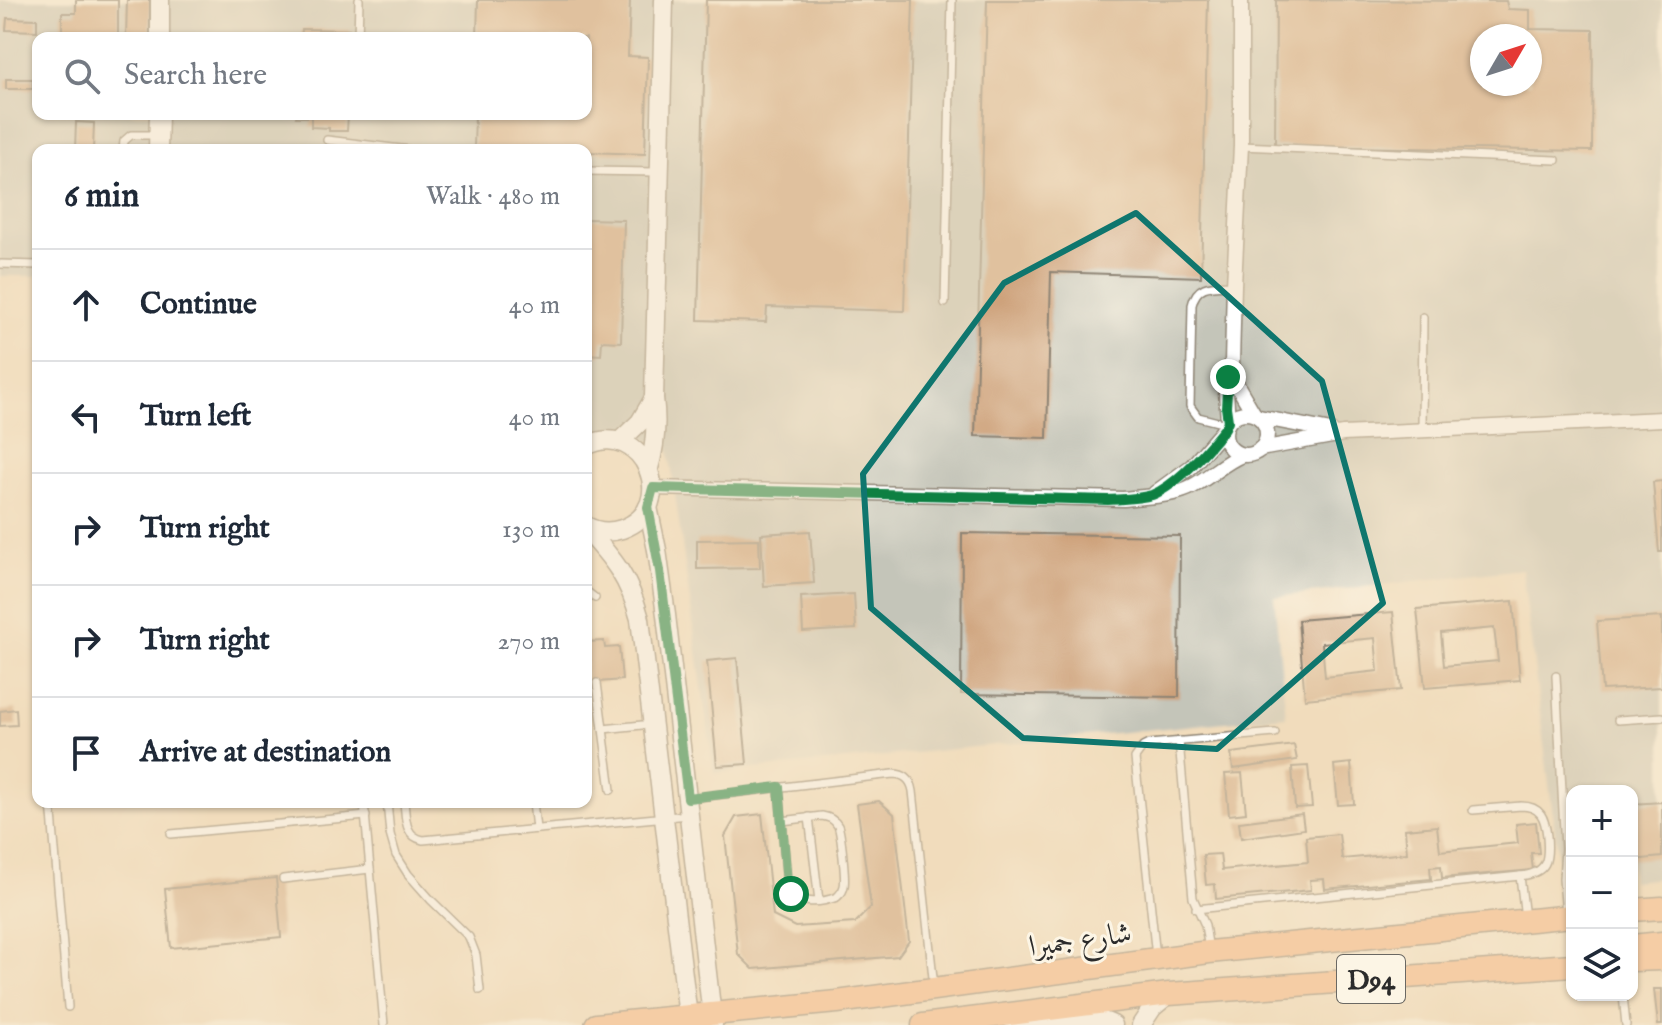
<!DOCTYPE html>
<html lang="en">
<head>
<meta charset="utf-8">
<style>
	:root { --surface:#fff; --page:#f6f6f7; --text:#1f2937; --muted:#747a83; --line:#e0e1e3 }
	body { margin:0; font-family:"IM FELL English",Amiri,serif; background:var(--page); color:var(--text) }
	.controls { position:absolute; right:24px; bottom:24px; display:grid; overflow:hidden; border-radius:16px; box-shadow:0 2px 6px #0004 }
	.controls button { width:72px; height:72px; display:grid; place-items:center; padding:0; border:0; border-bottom:2px solid var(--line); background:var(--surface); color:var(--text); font:40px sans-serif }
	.compass { position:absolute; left:1470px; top:24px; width:72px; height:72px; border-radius:50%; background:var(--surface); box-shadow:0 2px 6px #0004; rotate:51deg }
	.stop { position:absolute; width:24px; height:24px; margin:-18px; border:6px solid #0b8043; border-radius:50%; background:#fff }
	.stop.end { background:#0b8043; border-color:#fff; box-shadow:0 2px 8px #0008 }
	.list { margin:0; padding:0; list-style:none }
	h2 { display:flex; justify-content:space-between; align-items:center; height:104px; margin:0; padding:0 32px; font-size:34px }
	h2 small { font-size:26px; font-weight:400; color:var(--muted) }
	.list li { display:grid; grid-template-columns:52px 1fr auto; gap:24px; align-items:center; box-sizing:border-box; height:112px; padding:0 32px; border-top:2px solid var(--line) }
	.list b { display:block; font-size:30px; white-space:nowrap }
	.list em { font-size:26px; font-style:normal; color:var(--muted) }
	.icon { flex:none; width:44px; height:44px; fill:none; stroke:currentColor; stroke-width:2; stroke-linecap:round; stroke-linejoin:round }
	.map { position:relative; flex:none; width:1662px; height:1025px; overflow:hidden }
	.search { position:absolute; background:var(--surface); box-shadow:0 2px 6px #0004; left:32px; top:32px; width:560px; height:88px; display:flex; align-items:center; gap:20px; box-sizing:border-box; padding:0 28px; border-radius:16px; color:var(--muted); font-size:30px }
	.panel { position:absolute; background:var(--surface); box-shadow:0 2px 6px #0004; left:32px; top:144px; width:560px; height:664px; border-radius:16px }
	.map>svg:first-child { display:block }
	.industrial { fill:#c4c5b9; fill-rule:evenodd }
	.building { fill:#cda17a; fill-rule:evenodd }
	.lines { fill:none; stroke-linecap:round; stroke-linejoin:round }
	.service-casing { stroke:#8e8474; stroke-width:10 }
	.minor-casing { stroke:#8e8474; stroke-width:17 }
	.tertiary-casing { stroke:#8e8474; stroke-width:21 }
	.primary-casing { stroke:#8e8474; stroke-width:25 }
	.service { stroke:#fff; stroke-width:7 }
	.minor { stroke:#fff; stroke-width:14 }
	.tertiary { stroke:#fff; stroke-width:18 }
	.primary { stroke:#fabb8b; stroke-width:22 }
	.route { stroke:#0b8043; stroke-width:10 }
	.marked { fill:none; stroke:#0f766e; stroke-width:6; stroke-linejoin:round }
	.labels { text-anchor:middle; stroke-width:6; stroke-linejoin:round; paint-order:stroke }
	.shield { fill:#fcf5e5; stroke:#6a6863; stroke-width:2 }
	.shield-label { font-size:28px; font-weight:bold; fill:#2b2b2b }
	.street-label { font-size:30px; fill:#2b2b2b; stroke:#fcf5e5 }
</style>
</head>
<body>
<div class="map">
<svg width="1662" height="1025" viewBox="0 0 1662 1025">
	<rect width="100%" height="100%" fill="#fcf5e5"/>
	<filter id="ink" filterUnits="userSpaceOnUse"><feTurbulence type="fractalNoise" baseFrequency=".0125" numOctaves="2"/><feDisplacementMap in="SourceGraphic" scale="16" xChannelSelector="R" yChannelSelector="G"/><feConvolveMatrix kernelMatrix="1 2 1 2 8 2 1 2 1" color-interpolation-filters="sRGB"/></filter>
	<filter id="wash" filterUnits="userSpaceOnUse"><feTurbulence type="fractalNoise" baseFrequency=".006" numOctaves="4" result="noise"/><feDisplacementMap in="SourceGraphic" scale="32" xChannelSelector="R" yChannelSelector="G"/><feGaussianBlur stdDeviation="1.8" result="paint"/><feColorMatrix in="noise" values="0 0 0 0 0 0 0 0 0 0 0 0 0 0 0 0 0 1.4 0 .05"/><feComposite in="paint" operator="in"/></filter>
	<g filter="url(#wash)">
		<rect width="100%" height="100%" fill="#f1dcbc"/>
		<path class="industrial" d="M0 0H1662V878L1632 881V791H1572V887L1562 888 1522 569 1274 597 1286 716 714 773 668 444 586 431V150H38V276H0ZM1482 36H1530V84H1482ZM38 38H586V114H38Z"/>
		<g id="blocks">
			<g class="building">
				<path d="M76 0H118V38H62V13H76Z"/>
				<path d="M127 0H150V38H126Z"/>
				<path d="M478 0H630L628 56 648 57 645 154 586 152V150L474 148 475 114H586V38H477Z"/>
				<path d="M706 0H913L904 311 767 307 766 322 698 320Z"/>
				<path d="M987 0H1208L1201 277 1051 272 1047 438 975 436Z"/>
				<path d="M1276 0 1506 1 1508 9 1530 10V29L1593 30 1592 151 1275 146ZM1482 36H1530V84H1482Z"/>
				<path d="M7 18 37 19V31L6 30Z"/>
				<path d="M302 29 350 30V38H301Z"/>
				<rect x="6" y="79" width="27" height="10"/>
				<path d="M297 114H348L347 131H329V128L311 127V117H296Z"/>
				<path d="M76 122 94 123 93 150H75Z"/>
				<path d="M586 219 624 220 621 342 602 341 601 355 586 354Z"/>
				<path d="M1662 481V552H1659L1653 482Z"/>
				<path d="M810 531 814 583 764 586 761 534Z"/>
				<path d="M962 533 1180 536 1179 697 961 694Z"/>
				<path d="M759 539 760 568 697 569V540Z"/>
				<path d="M854 594 856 629 803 632 801 597Z"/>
				<path d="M1513 601 1520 680 1425 688 1417 609ZM1494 628 1498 661 1444 666 1441 633Z"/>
				<path d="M1393 612 1401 690 1305 699 1298 620ZM1375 638 1378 671 1325 677 1322 643Z"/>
				<path d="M1662 617V687L1602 690 1597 621Z"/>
				<path d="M604 641 605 648 619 647 622 680 586 683V642Z"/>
				<path d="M737 658 747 764 717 766 707 661Z"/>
				<path d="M16 709 17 725 0 726V711Z"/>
				<path d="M1294 745 1297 760 1233 769 1231 753Z"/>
				<path d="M1351 763 1354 804 1338 805 1334 765Z"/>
				<path d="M1308 766 1312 807 1295 808 1292 767Z"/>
				<path d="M1242 773 1246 813 1229 815 1225 774Z"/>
				<path d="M879 801 894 814 909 941 898 956 753 969 738 954 725 836 736 817 762 814 773 916 795 927 855 923 871 907 857 804Z"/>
				<path d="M1662 802V857L1632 860V804Z"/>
				<path d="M1302 814 1304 829 1241 838 1239 822Z"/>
				<path d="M1536 822 1539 853H1531L1533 870 1442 878 1441 866 1430 867 1431 879 1325 889 1324 879 1310 880 1311 890 1216 899 1215 884 1206 885 1203 855 1220 854 1222 870 1308 862 1306 837 1339 834 1342 859 1407 853 1405 829 1437 826 1440 851 1518 843 1516 824Z"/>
				<path d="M276 878 281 937 171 948 165 889Z"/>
				<path d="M1654 989H1662V1025H1658Z"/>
			</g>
		</g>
	</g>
	<g filter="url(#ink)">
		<use href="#blocks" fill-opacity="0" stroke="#8e8474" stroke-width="2"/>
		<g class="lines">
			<defs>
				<g id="service">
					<path d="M358 38 359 0"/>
					<path d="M327 140 410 150"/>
					<path d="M1241 146 1556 160"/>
					<path d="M123 150 124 141 131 135H156"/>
					<path d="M586 171 657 172"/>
					<path d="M0 264 38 265"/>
					<path d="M945 303 952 0"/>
					<path d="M1226 424 1198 417 1190 406 1192 305C1197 282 1214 286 1234 285"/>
					<path d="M1422 430 1423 317"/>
					<path d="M586 591 595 598"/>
					<path d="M1556 676 1565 849 1563 879 1566 914"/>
					<path d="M597 683 611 790"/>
					<path d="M1618 720 1662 717"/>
					<path d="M603 729 652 724"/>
					<path d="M1179 741 1193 898 1205 925 1209 950"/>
					<path d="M779 787 787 883C793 906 818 904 837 897 841 893 843 892 844 886 846 879 841 833 838 826 834 819 829 817 822 816L782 821"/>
					<path d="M690 798 893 774C904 774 911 779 913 791L934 987"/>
					<path d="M51 802 68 1007"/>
					<path d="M364 802 384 1025"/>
					<path d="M387 802 390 834 396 855 408 874 431 900 469 937 476 955 480 990"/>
					<path d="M404 802C406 818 404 836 423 840L688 815"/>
					<path d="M533 802 536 829"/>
					<path d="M809 817 819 901"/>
					<path d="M171 834 366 816"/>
					<path d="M1566 851 1572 871"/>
					<path d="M1520 876 1525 918"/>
					<path d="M283 879 370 869"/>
					<path d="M1196 909 1520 876C1548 873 1549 860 1547 836 1545 818 1541 806 1521 806L1473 810"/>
					<path d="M1156 957 1135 758 1143 747 1149 744 1275 733"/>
					<path d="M1623 995 1626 1025"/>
				</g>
				<g id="minor">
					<path d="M1241 0V146L1234 285 1232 363 1237 385 1254 414"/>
					<circle cx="1246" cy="434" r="21"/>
					<path d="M1259 417 1331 431"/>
					<path d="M1228 421 1226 392 1231 368"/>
					<path d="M1260 449 1343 434 1662 419"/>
					<path d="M653 488 1123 499C1145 496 1173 497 1193 486 1210 477 1224 462 1242 455"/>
					<path d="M1155 493 1192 466 1225 428"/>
				</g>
				<g id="tertiary">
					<path d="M160 38V0"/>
					<path d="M158 150 159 114"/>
					<path d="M619 442 640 422 654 398"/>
					<path d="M586 446C643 417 682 508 622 529 610 533 597 532 586 526"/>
					<path d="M649 468C656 444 657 422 654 398L664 0"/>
					<path d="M648 507 657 550 666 615 713 1025"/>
					<path d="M586 529C614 560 629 578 640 619L689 1025"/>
					<path d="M1007 1017C1019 1022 1032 1024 1045 1023 1069 1022 1090 1014 1113 1025"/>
					<path d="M1141 1025 1153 1007 1169 994"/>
				</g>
				<g id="primary">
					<path d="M1632 910 1662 908"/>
					<path d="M1632 946 1662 943"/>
					<path d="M1632 960 1662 959"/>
					<path d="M596 1025 837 1002 1209 952 1572 916"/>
					<path d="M923 1025 1169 994 1572 965"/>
				</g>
			</defs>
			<use href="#service" class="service-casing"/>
			<use href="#minor" class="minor-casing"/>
			<use href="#tertiary" class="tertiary-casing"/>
			<use href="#primary" class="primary-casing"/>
			<use href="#service" class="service"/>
			<use href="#minor" class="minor"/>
			<use href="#tertiary" class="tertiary"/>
			<use href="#primary" class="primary"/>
		</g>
	</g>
	<g class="lines" filter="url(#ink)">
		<path class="route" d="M791 894 787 883 779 787 688 798 660 571 648 507 653 488 1108 500C1121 499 1139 499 1152 495 1178 485 1208 449 1225 428L1228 421 1226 407 1228 377"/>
	</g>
	<path d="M0 0H1662V1025H0ZM1136 213 1322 381 1383 603 1217 749 1023 738 871 608 863 474 1004 283Z" fill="#f1dcbc" fill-opacity=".55" fill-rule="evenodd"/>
	<path class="marked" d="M1136 213 1322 381 1383 603 1217 749 1023 738 871 608 863 474 1004 283Z"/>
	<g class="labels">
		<rect class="shield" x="1337" y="955" width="68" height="48" rx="6"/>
		<g class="shield-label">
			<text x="1371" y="989">D94</text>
		</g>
		<g class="street-label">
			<text transform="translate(1080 939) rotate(-8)" y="10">شارع جميرا</text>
		</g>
	</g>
</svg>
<div class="controls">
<button>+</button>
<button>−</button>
<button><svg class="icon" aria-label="layers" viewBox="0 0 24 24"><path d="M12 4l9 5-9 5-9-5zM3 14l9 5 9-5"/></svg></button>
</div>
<svg class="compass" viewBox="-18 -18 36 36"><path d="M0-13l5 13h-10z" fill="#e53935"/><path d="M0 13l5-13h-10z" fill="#747a83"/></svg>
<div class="stop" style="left:791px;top:894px"></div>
<div class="stop end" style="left:1228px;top:377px"></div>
<div class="search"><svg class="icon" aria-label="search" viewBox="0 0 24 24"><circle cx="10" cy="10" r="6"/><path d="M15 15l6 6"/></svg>Search here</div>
<section class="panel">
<h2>6 min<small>Walk · 480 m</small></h2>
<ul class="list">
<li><svg class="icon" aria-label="ahead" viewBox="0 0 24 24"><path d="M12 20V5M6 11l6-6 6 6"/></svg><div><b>Continue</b></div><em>40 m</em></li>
<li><svg class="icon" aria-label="left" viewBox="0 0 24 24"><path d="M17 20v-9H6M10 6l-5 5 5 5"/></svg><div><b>Turn left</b></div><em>40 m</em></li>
<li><svg class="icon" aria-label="right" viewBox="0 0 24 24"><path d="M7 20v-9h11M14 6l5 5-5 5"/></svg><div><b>Turn right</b></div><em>130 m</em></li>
<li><svg class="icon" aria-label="right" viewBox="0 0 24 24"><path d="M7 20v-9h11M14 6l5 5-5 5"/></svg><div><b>Turn right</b></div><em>270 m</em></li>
<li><svg class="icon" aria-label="arrive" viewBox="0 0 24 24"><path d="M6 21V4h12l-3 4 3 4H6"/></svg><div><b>Arrive at destination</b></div></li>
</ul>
</section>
</div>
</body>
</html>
